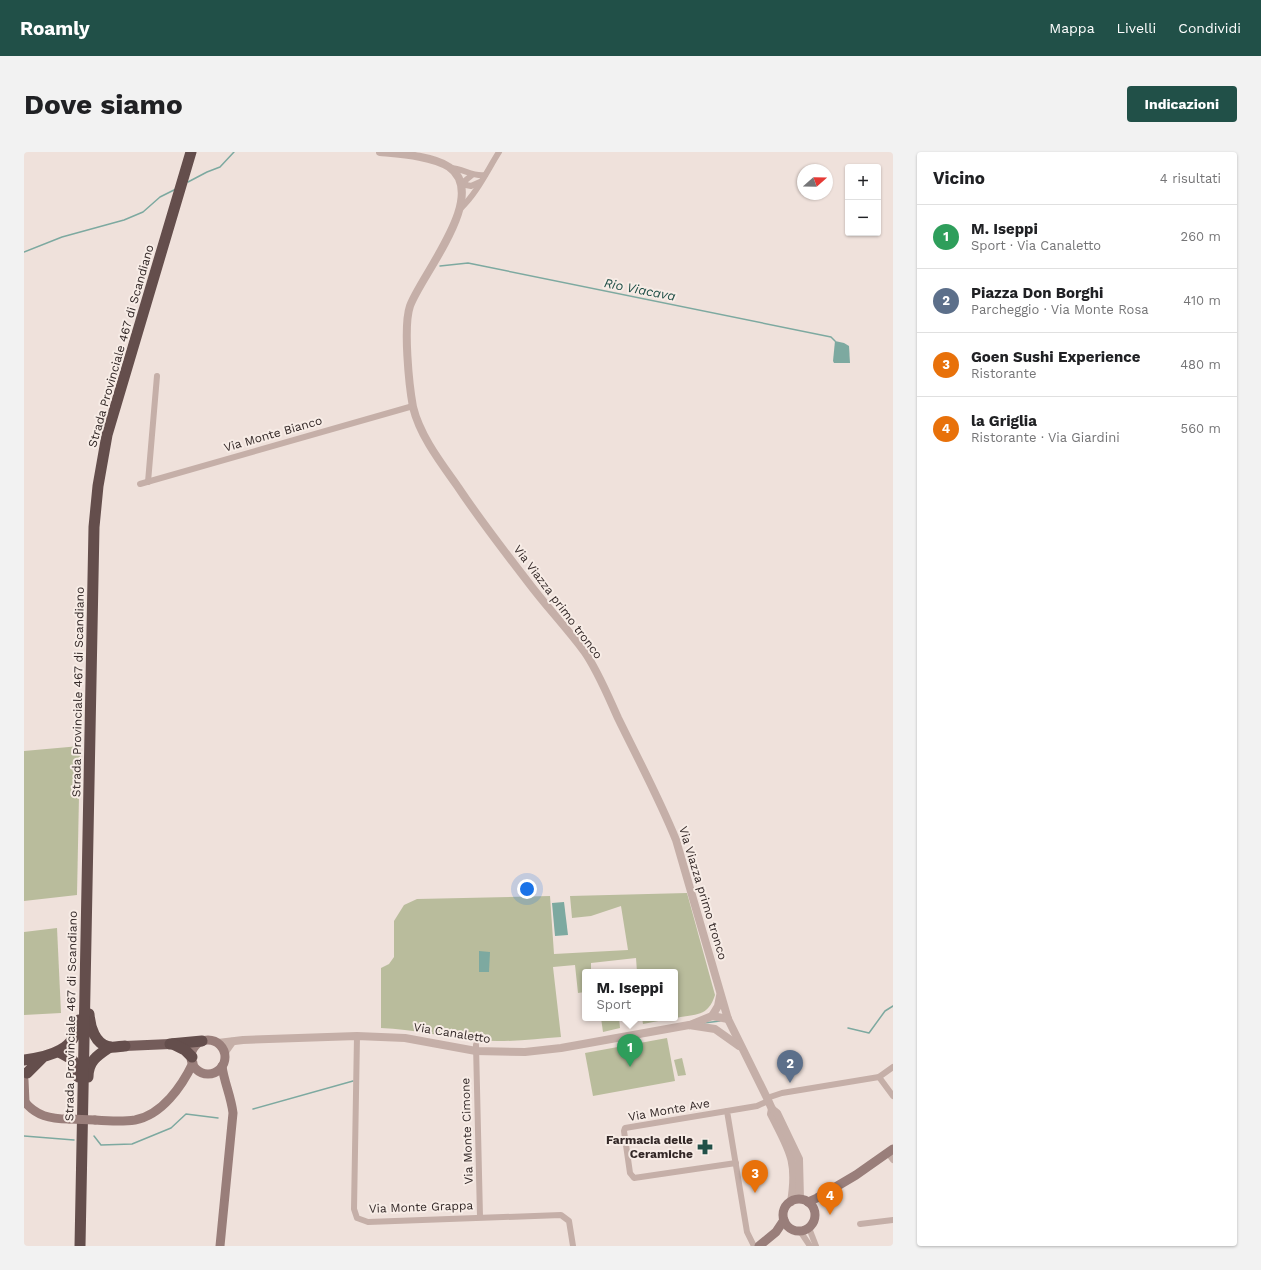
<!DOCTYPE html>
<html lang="it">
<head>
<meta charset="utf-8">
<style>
	:root { --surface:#fff; --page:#f2f2f2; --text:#202124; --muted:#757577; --line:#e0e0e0; --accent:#215048 }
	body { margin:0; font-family:"Work Sans",sans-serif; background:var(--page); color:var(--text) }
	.controls { position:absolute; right:12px; top:12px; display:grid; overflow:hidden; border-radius:4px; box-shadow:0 1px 3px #0004 }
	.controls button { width:36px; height:36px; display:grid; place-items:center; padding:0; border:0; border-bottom:1px solid var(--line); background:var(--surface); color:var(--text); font:20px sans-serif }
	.compass { position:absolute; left:773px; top:12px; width:36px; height:36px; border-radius:50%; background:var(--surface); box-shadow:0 1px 3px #0004; rotate:70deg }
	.you { position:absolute; left:503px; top:737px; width:14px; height:14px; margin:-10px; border:3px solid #fff; border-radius:50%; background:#1a73e8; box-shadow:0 0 0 6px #1a73e833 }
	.badge { display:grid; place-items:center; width:26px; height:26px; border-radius:50%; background:var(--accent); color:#fff; font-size:13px; font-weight:700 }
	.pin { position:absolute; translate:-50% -33px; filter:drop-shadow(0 1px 2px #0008) }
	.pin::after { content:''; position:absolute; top:21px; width:14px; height:12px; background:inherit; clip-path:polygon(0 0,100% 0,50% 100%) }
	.popup { position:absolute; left:558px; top:817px; width:96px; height:52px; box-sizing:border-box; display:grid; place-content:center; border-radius:4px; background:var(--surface); filter:drop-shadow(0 1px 3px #0005); font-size:13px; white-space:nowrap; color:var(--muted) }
	.popup b { font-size:15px; color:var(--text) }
	.popup::after { content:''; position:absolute; left:50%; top:100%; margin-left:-8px; border:8px solid transparent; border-top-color:var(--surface) }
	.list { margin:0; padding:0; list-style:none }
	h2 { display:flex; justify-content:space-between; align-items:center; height:52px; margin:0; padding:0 16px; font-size:17px }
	h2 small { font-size:13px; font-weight:400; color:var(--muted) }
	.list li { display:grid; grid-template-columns:26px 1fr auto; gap:12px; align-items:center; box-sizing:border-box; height:64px; padding:0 16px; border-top:1px solid var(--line) }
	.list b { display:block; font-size:15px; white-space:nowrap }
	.list p { margin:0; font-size:13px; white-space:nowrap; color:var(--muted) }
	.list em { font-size:13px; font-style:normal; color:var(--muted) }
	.map { position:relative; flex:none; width:869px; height:1094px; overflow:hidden; border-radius:4px }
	header { display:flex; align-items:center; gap:24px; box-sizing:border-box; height:56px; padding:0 20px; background:var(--accent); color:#fff }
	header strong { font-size:19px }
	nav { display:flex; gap:22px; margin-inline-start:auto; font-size:14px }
	.intro { display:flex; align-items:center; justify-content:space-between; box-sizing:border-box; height:96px; padding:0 24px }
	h1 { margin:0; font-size:28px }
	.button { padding:10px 18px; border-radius:4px; background:var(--accent); color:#fff; font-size:14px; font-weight:700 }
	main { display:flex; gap:24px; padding:0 24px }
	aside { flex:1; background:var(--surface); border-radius:4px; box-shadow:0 1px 3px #0004 }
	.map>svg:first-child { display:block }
	.green { fill:#b9bc9c }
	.water { fill:#7da9a0 }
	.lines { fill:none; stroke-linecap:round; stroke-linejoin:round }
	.stream { stroke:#7da9a0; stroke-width:1.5 }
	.minor { stroke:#c5afa8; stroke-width:6 }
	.tertiary { stroke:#c5afa8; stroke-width:8 }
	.secondary { stroke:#997e7a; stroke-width:9 }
	.primary { stroke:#745c5a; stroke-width:10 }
	.trunk { stroke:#644e4c; stroke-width:11 }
	.secondary-bridge { stroke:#997e7a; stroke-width:9 }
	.labels { text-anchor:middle; stroke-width:4; stroke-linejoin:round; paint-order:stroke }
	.street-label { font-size:12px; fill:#332827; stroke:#f7ece6 }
	.poi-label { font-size:12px; font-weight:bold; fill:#332827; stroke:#f7ece6; text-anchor:end }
	.water-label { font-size:13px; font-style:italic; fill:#215048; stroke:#f7ece6 }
</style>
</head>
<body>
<header>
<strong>Roamly</strong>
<nav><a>Mappa</a><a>Livelli</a><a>Condividi</a></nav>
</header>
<div class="intro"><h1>Dove siamo</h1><a class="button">Indicazioni</a></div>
<main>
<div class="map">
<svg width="869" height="1094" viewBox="0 0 869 1094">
	<rect width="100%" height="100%" fill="#efe1db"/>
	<g class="green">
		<path d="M56 594 53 743 0 749V599Z"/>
		<path d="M663 741 691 843C684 865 672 862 651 866V820H613L612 806 567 811V820H561V824L559 825 561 840 554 841 551 813 529 815 537 885C509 887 480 891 452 888 420 885 389 877 357 876V816L365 812 370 805V769L380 753 393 747 526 744 530 802 604 798 597 754 567 764 548 766 546 744Z"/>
		<path d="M33 776 37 861 0 863V780Z"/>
		<path d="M577 866H595L596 876 579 880Z"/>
		<path d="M618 866H650L619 872Z"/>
		<path d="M643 886 651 929 569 944 561 901Z"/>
		<path d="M658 906 662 923 654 924 650 908Z"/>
	</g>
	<g class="water">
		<path d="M811 189 820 191 825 194 826 211H810L809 209Z"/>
		<path d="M540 750 544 783 531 784 528 751Z"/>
		<path d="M455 799 466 800 465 820H455Z"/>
	</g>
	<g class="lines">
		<g class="stream">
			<path d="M164 30 183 20 196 15 210 0"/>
			<path d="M0 100 38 85 100 68 119 60 136 45 152 37"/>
			<path d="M416 114 444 111 807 185 811 189"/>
			<path d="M680 871 696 869"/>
			<path d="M824 876 845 881 861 859 869 854"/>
			<path d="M229 957 329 929"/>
			<path d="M0 984 50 988"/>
			<path d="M70 984 77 993 108 992 147 976 162 962 194 966"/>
		</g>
		<g class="minor">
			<path d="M426 16C439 16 448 25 461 23"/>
			<path d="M448 23 437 32 447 34 456 30"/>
			<path d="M436 57C453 41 463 19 475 0"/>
			<path d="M124 330 133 224"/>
			<path d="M116 332 389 254"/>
			<path d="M333 884 330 1057 333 1066 344 1070 537 1063 545 1069 549 1094"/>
			<path d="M452 893 456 1065"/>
			<path d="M855 925 869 944"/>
			<path d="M743 946 758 941 855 925 869 915"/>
			<path d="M703 959 601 976 600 979 606 1021 610 1026 712 1011"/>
			<path d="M864 1001 869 1008"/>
			<path d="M836 1072 869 1068"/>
			<path d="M785 1076 792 1094"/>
			<path d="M776 1079 786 1094"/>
			<path d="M730 1094 723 1080 703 959 733 954 744 949"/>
		</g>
		<g class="tertiary">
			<path d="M356 0C376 2 408 4 425 15 466 43 397 123 386 154 379 174 385 233 389 255 396 284 417 311 434 335 456 368 480 399 504 430 522 454 542 475 560 499 574 519 584 544 594 566 614 607 635 646 652 688L704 867 743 946 748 957 747 962C765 998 774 1008 767 1050"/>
			<path d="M688 864 694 854 696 844"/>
			<path d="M666 873 688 864 704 867"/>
			<path d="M194 891 219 888 333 884 381 886 452 899 501 900 537 896 665 873 691 877 715 894"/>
			<path d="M201 906V900L208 890"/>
			<path d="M748 957 753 961 775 1007 776 1047"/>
		</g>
		<g class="secondary">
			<circle cx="184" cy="905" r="17"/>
			<path d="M0 928 1 950"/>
			<path d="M0 949C12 964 26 967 45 967"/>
			<path d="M71 968C84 969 98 970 111 968 138 963 158 934 169 911"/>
			<circle cx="775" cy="1063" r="16"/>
			<path d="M784 1050 793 1046 832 1023 869 997"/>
			<path d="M196 1094 209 961C207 944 200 930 198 914"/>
			<path d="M735 1094 752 1080 760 1068"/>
		</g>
		<path class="primary" d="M101 894 146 892"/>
		<g class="trunk">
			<path d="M65 862C66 875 71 892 85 895 90 896 97 894 101 894"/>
			<path d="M146 892 178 889"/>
			<path d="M149 892 161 898 168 905"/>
			<path d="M35 900C49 907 53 909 54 925"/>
			<path d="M0 908C25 905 53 898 55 868"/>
			<path d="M3 921 18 906"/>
			<path d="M64 925C64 909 74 903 86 895"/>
			<path d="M56 1094 70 375 74 334 83 283 167 0"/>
		</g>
		<path class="secondary-bridge" d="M45 967 71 968"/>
	</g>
	<defs>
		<symbol id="pharmacy-bare" viewBox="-9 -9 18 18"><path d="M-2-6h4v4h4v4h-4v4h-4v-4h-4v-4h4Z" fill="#215048" stroke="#f7ece6" stroke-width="2.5" paint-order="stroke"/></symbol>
	</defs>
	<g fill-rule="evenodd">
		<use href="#pharmacy-bare" x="670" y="984" width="22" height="22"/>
	</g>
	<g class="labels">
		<g class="street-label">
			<text transform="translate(97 194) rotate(-74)" y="4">Strada Provinciale 467 di Scandiano</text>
			<text transform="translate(249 282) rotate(-16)" y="4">Via Monte Bianco</text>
			<text transform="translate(534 450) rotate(53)" y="4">Via Viazza primo tronco</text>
			<text transform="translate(54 540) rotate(-89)" y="4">Strada Provinciale 467 di Scandiano</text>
			<text transform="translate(679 741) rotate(73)" y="4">Via Viazza primo tronco</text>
			<text transform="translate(47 864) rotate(-89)" y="4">Strada Provinciale 467 di Scandiano</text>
			<text transform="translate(428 881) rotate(9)" y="4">Via Canaletto</text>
			<text transform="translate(645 958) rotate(-10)" y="4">Via Monte Ave</text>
			<text transform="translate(443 979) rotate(-92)" y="4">Via Monte Cimone</text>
			<text transform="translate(397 1055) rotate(-2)" y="4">Via Monte Grappa</text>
		</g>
		<g class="poi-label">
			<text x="669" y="992">Farmacia delle<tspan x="669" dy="14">Ceramiche</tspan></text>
		</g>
		<g class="water-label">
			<text transform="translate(616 137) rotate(11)" y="5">Rio Viacava</text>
		</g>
	</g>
</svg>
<div class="controls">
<button>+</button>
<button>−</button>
</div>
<svg class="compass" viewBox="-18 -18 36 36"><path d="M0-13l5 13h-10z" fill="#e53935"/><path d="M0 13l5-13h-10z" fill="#757577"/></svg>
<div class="you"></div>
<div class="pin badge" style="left:606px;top:915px;background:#2e9e5b">1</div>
<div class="popup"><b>M. Iseppi</b>Sport</div>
<div class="pin badge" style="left:766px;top:931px;background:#5c6f8a">2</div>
<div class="pin badge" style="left:731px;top:1041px;background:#e8710a">3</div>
<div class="pin badge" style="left:806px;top:1063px;background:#e8710a">4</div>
</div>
<aside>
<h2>Vicino<small>4 risultati</small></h2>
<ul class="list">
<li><span class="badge" style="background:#2e9e5b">1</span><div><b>M. Iseppi</b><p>Sport · Via Canaletto</p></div><em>260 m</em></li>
<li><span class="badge" style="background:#5c6f8a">2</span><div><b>Piazza Don Borghi</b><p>Parcheggio · Via Monte Rosa</p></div><em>410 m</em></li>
<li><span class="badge" style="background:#e8710a">3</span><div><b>Goen Sushi Experience</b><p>Ristorante</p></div><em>480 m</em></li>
<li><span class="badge" style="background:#e8710a">4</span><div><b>la Griglia</b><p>Ristorante · Via Giardini</p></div><em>560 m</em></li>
</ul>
</aside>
</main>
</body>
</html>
